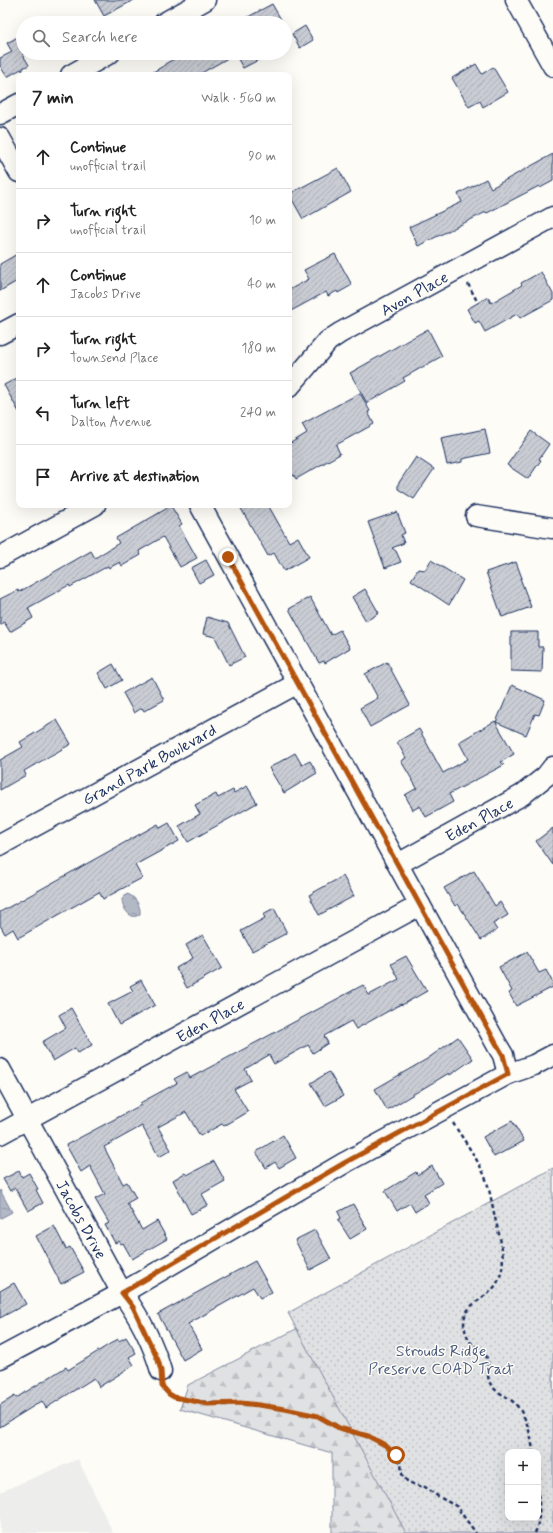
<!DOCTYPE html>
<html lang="en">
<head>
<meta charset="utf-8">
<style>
	:root { --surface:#fff; --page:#f6f6f6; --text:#222; --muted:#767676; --line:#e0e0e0 }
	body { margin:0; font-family:Mynerve,sans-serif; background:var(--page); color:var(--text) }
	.controls { position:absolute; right:12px; bottom:12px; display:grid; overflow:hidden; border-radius:8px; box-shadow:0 4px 16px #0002 }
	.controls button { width:36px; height:36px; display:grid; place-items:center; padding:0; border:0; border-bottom:1px solid var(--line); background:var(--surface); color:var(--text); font:20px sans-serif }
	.stop { position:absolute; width:12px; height:12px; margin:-9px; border:3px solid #b45309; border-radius:50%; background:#fff }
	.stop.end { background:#b45309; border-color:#fff; box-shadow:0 1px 4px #0008 }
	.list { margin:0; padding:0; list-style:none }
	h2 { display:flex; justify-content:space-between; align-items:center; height:52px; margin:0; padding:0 16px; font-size:17px }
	h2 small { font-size:13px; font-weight:400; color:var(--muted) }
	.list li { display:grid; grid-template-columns:26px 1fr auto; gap:12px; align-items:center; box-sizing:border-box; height:64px; padding:0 16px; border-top:1px solid var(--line) }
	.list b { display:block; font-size:15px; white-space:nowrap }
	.list p { margin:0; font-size:13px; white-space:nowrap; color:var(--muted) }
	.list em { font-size:13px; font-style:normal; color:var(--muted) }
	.icon { flex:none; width:22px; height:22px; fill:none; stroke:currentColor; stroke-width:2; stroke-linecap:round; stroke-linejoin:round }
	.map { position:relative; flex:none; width:553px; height:1533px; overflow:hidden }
	.search { position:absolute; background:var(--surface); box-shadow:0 4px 16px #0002; left:16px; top:16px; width:276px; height:44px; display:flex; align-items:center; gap:10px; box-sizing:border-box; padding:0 14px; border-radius:22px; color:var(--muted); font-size:15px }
	.panel { position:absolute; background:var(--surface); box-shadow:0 4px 16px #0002; left:16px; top:72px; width:276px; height:436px; border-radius:8px }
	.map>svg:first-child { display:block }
	.built { fill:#edeeec }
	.forest { fill:url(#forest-firs); stroke:#7e88a0; fill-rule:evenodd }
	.park { fill:url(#park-dots); stroke:#7e88a0; fill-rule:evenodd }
	.water { fill:url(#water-ripples); stroke:#76819c }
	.building { fill:url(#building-hatch); stroke:#1b2f5e }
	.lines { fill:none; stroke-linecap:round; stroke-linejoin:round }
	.minor-casing { stroke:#1b2f5e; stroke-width:23 }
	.path { stroke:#1b2f5e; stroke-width:2.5; stroke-dasharray:4 3; stroke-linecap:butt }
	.minor { stroke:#fdfcf7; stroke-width:20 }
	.route { stroke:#b45309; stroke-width:5 }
	.labels { text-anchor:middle; stroke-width:3; stroke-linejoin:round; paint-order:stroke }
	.street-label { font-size:16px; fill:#1b2f5e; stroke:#fdfcf7 }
	.park-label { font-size:16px; fill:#4c5c7f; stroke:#fdfcf7 }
</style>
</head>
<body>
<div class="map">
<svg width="553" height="1533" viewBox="0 0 553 1533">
	<defs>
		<pattern id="forest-firs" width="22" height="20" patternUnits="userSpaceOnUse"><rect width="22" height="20" fill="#e0e1e3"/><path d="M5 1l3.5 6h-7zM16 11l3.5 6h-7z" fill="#c0c1c5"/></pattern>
		<pattern id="park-dots" width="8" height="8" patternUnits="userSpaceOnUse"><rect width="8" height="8" fill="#e0e1e3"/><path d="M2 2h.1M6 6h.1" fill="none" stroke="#c0c1c5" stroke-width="1.8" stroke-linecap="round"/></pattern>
		<pattern id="water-ripples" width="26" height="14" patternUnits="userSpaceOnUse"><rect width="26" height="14" fill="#b3b8c5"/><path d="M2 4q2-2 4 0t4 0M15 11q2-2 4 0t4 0" fill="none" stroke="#9196a3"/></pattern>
		<pattern id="building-hatch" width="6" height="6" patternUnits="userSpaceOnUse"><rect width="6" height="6" fill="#c9ccd3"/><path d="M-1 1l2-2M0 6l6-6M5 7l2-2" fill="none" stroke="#acb0b8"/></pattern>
	</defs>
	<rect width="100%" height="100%" fill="#fdfcf7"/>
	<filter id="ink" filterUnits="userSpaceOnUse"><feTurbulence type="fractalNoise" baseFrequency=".025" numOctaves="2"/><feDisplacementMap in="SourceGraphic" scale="8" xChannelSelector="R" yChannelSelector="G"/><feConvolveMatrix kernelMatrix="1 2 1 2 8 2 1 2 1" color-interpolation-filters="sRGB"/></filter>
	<g filter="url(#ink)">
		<path class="built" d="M78 1459 113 1533H0V1492Z"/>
		<path class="forest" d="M553 1196V1533H332V1453L180 1409 188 1385ZM508 1452H538V1518H508Z"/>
		<path class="park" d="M553 1168V1533H406L288 1313ZM508 1452H538V1518H508Z"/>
		<g class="water">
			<path d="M127 894C135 896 141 906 140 914 131 922 122 908 122 899Z"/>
			<path d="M0 1190 12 1212 1 1218 0 1216Z"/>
		</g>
		<g class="building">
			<path d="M95 0H134L104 16Z"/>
			<path d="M272 4 283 23H237Z"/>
			<path d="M305 26 313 40 300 48 292 34Z"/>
			<path d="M23 34V55L29 65 23 68V72L21 69 7 77 0 66V58L12 52 7 43Z"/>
			<path d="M191 53H272L243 68 235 54 198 75H148L165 65V64L177 57 179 60Z"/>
			<path d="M476 64 482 74 493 67 508 92 483 107 480 101 469 107 452 78Z"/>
			<path d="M553 154V181L540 188 539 186 487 213 486 212 418 246 409 227 462 202 458 194 486 179 491 188Z"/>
			<path d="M338 168 351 192 303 219 289 194Z"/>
			<path d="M19 253V280L0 291V264Z"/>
			<path d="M335 254 352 285 338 293 337 291 328 296 326 292 289 312V290L309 279 304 270Z"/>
			<path d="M541 272 553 294V300L520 318 517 314 485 332 479 321 475 323 467 309 488 297 491 303 522 285 521 283Z"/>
			<path d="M428 329 442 356 403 378 405 381 367 403 350 373Z"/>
			<path d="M19 377V412L4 385Z"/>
			<path d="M360 393 370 411 368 412 374 424 336 445 340 454 296 479 294 475 289 477V444L307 433 302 424Z"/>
			<path d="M485 429 490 453 462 459V462L447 465 441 438Z"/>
			<path d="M531 431 549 444 539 459 541 460 528 479 507 465Z"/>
			<path d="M416 457 434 469 414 499 398 489V484Z"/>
			<path d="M239 505H268L289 542 298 537 309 557 284 571 274 553 268 556Z"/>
			<path d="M171 506 182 524 179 526 197 558 180 567 163 537 139 551 141 555 122 566 120 562 109 568 108 566 70 587 69 585 28 608 33 618 10 632 4 622 0 625V599L18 590 19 592 91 551 95 558 119 543 116 538Z"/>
			<path d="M397 512 405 533 401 535 404 543 392 548 396 551 401 562 385 568 368 522Z"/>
			<path d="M206 560 214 575 199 583 191 568Z"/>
			<path d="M431 560 463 580 449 605 411 580 418 569 425 570Z"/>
			<path d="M516 562 522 578H520L531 607 502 617 486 572Z"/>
			<path d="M365 589 379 613 366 621 352 597Z"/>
			<path d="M310 597 331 635 340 630 350 648 325 663 324 661 319 663 289 609Z"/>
			<path d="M207 617 228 623 245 657 229 665 215 637 203 634Z"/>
			<path d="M511 632H538V647H543L542 672 511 671Z"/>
			<path d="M387 662 410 705 370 727 360 708 378 698 365 674Z"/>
			<path d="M113 664 122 680 107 689 98 673Z"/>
			<path d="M152 677 164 700 144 711 142 708 134 713 123 693Z"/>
			<path d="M512 685 545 700 539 715 535 714 526 735 496 722Z"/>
			<path d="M57 720 71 744 24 771 26 775 0 790V760L23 747 20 742Z"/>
			<path d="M495 721 514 754 501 762 504 765 449 794 453 802 426 817 420 806 413 810 405 795 417 788 401 761 406 758 397 742 419 729 443 773 468 759 459 742Z"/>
			<path d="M295 753 302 765 310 761 317 773 284 793 269 768Z"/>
			<path d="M247 786 257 803 188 842 179 826 200 814 195 805 216 794 218 798 233 790 234 793Z"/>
			<path d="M169 823 179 841 135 865 142 878 103 899 99 892 18 938 13 929 5 934 0 925V912L158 824 160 828Z"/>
			<path d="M553 828V865L536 841Z"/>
			<path d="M474 871 495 906 500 902 508 915 493 924 497 930 481 940 458 904 455 906 444 888Z"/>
			<path d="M343 876 354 896 319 915 309 895Z"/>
			<path d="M274 908 287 933 252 951 241 931 265 918 263 914Z"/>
			<path d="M203 935 222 968 187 988 176 968 193 958 186 945Z"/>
			<path d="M527 952 539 973 546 970 553 983V987L516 1006 509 993 512 991 499 967Z"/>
			<path d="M406 956 427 991 402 1005 401 1004 356 1029 351 1021 324 1036 328 1043 313 1053 308 1045 274 1064 269 1055 245 1069 251 1080 234 1089 248 1112 224 1126 222 1124 200 1136 186 1112 158 1127 171 1150 159 1157 142 1126 104 1147 123 1184 127 1182 136 1198 127 1203 142 1230 157 1221 167 1239 132 1259 123 1243 121 1244 119 1241 115 1243 105 1225 109 1223 95 1199 105 1194 90 1166 81 1172 66 1145 141 1105 140 1103 177 1083 174 1079 187 1072 190 1078 363 985 369 995 399 979 391 964Z"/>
			<path d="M141 980 155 1005 119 1025 108 1004 133 991 130 986Z"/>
			<path d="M71 1008 92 1045 78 1053 75 1048 53 1061 42 1042 66 1028 59 1015Z"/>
			<path d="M458 1037 473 1059 450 1075 449 1073 387 1110 375 1089 427 1059Z"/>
			<path d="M329 1072 343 1096 325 1106 311 1083Z"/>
			<path d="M512 1121 524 1141 494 1157 483 1137Z"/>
			<path d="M283 1135 296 1158 279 1168 275 1162 266 1168 256 1152Z"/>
			<path d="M214 1161 225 1181 202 1194 208 1205 191 1214 173 1180 185 1173 187 1175Z"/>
			<path d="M432 1166 442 1183 424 1194 429 1203 415 1212 410 1203 397 1211 385 1191 416 1172 417 1175Z"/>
			<path d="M19 1171 22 1177 29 1173 38 1189 36 1190 43 1203 28 1211 15 1188 10 1191 3 1179Z"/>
			<path d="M353 1204 367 1229 350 1239 338 1220 341 1218 338 1212Z"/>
			<path d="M54 1226 66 1249 70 1247 84 1272 61 1284 36 1236Z"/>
			<path d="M315 1230 331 1259 310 1270 295 1240Z"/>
			<path d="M255 1261 272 1292 260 1298 253 1287 188 1324 202 1349 183 1360 158 1314Z"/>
			<path d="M14 1283 26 1304 0 1318V1291Z"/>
			<path d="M126 1337 136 1353 129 1357 134 1365 99 1387 94 1378 46 1408 42 1401 0 1427V1405L15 1396 16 1398 66 1367 68 1370 118 1339 119 1341Z"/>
		</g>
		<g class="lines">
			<defs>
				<g id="minor">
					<path d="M516 0 553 66"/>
					<path d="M164 23 205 0"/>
					<path d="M71 75 110 53"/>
					<path d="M0 114 19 104"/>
					<path d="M0 138 19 172"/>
					<path d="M0 334 19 324"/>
					<path d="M289 387 328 341 340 333 553 217"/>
					<path d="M200 505 497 1045 503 1055 508 1074"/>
					<path d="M476 516 552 528"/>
					<path d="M0 557 95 505"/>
					<path d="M0 845 298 683"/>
					<path d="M398 864 522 795 546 776 553 767"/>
					<path d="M0 1069 122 1293C139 1316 153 1343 161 1371"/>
					<path d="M0 1134 420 905"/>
					<path d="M0 1358 122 1293 346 1162 508 1074 534 1065 553 1055"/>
				</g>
			</defs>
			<use href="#minor" class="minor-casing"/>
			<g class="path">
				<path d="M468 284 478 303"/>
				<path d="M453 1123C463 1139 475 1155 483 1172 489 1185 491 1199 494 1213 498 1234 509 1259 498 1281 490 1300 458 1302 465 1330 466 1334 469 1341 472 1344 474 1347 479 1347 482 1350 493 1360 483 1375 492 1386 497 1393 505 1395 511 1400 526 1412 531 1434 533 1452"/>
				<path d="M164 1389 169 1394 179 1399 221 1404 241 1403 285 1409 318 1416 339 1428 368 1436 385 1445 396 1455 401 1463 402 1474 407 1481 415 1485 425 1487 439 1497 456 1506 476 1533"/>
				<path d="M535 1533C540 1521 540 1507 538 1494"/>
			</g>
			<use href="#minor" class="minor"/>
		</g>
	</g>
	<g class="lines" filter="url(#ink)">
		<path class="route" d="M228 557 497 1045 503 1055 508 1074 346 1162 122 1293 133 1307 158 1360 161 1371 162 1386 169 1394 174 1397 208 1404 241 1403 259 1405 285 1409 318 1416 339 1428 368 1436 385 1445 396 1455"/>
	</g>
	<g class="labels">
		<g class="street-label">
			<text transform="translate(414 293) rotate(-29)" y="6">Avon Place</text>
			<text transform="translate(149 764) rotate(-29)" y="6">Grand Park Boulevard</text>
			<text transform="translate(479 819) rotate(-29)" y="6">Eden Place</text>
			<text transform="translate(210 1020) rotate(-29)" y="6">Eden Place</text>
			<text transform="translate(82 1219) rotate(61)" y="6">Jacobs Drive</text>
		</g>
		<g class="park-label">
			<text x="441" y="1356">Strouds Ridge<tspan x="441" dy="18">Preserve COAD Tract</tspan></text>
		</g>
	</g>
</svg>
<div class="controls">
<button>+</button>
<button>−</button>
</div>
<div class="stop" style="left:396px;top:1455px"></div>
<div class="stop end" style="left:228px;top:557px"></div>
<div class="search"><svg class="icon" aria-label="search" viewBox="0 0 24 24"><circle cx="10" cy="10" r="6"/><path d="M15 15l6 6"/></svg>Search here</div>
<section class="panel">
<h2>7 min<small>Walk · 560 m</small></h2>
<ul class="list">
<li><svg class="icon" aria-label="ahead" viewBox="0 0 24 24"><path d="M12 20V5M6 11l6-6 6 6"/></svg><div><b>Continue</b><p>unofficial trail</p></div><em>90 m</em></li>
<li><svg class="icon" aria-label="right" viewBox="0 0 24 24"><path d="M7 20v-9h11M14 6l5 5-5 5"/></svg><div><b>Turn right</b><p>unofficial trail</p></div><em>10 m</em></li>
<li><svg class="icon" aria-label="ahead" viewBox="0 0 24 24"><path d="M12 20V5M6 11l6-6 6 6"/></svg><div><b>Continue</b><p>Jacobs Drive</p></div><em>40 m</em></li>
<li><svg class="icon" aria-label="right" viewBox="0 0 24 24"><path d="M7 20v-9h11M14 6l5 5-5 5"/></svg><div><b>Turn right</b><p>Townsend Place</p></div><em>180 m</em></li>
<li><svg class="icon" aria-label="left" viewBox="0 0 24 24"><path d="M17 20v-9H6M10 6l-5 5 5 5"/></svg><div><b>Turn left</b><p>Dalton Avenue</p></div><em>240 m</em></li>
<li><svg class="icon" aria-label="arrive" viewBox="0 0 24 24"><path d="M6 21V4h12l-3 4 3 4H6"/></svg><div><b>Arrive at destination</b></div></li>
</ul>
</section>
</div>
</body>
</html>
